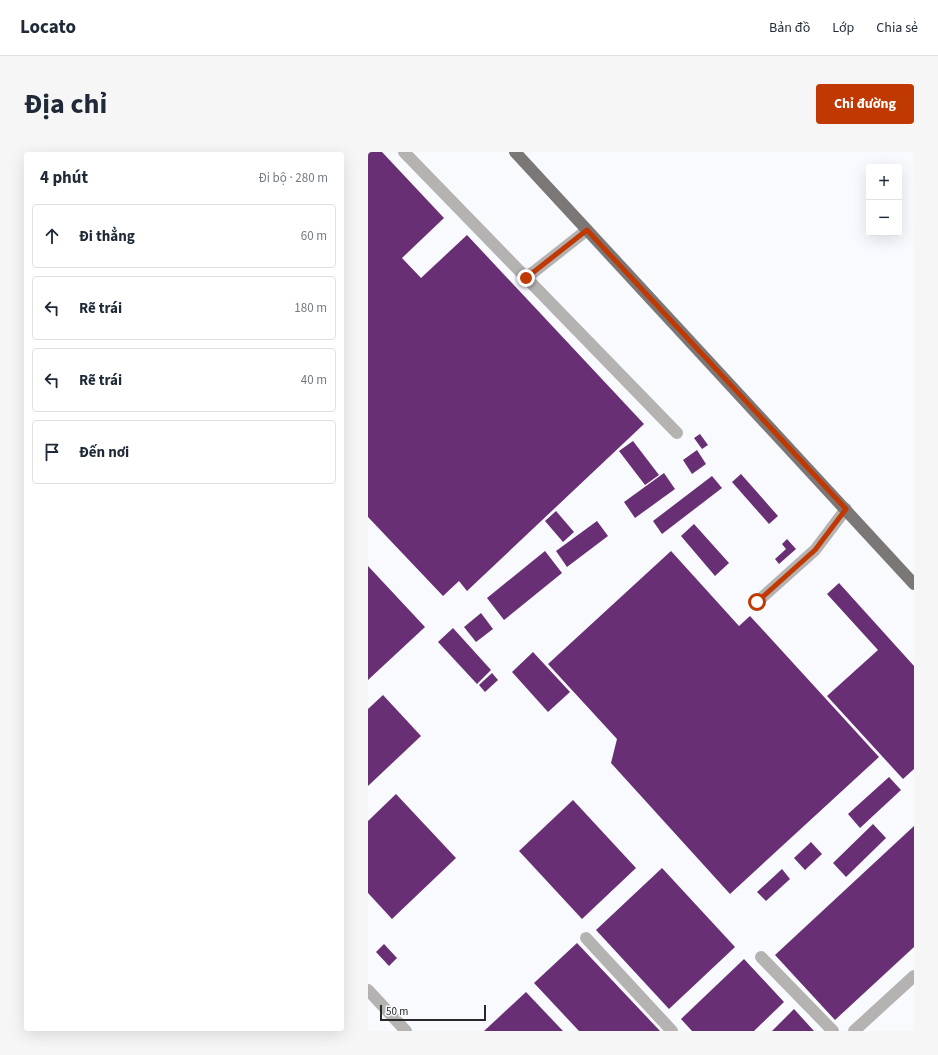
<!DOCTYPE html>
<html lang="vi">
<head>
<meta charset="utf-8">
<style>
	:root { --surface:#fff; --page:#f6f6f7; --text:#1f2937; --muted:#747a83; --line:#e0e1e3; --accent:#c03903 }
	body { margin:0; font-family:"Source Sans 3",sans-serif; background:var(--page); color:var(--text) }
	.controls { position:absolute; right:12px; top:12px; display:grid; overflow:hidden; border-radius:4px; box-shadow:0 4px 16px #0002 }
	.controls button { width:36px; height:36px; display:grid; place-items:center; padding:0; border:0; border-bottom:1px solid var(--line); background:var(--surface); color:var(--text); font:20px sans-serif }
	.scale { position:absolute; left:12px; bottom:10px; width:106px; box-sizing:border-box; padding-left:4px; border:2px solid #28292a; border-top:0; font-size:11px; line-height:14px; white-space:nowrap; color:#28292a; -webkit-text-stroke:3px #f8fafe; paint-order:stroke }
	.stop { position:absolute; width:12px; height:12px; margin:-9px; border:3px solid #c03903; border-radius:50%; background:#fff }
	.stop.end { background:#c03903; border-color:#fff; box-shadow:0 1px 4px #0008 }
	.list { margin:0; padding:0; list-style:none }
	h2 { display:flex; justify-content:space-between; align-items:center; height:52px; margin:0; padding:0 16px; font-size:17px }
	h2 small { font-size:13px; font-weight:400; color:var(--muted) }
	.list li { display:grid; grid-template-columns:26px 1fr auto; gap:12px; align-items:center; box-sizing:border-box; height:64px; margin:0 8px 8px; padding:0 8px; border:1px solid var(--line); border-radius:4px }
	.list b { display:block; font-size:15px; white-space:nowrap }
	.list em { font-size:13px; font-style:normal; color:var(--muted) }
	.icon { flex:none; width:22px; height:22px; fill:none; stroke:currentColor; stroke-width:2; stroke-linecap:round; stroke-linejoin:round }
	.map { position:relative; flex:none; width:546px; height:879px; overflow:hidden; border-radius:4px }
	header { display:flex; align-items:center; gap:24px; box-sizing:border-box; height:56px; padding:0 20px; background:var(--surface); border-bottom:1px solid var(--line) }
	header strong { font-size:19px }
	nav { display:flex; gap:22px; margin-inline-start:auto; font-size:14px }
	.intro { display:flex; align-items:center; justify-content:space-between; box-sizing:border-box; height:96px; padding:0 24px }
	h1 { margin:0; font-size:28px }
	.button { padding:10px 18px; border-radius:4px; background:var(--accent); color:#fff; font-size:14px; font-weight:700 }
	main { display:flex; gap:24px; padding:0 24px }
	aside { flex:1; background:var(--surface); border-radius:4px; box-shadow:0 4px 16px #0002 }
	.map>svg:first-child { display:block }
	.building { fill:#692f75 }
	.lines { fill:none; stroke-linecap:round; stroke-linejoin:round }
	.minor { stroke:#b5b2b2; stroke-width:12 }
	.major { stroke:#7b7777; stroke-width:12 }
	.route { stroke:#c03903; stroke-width:5 }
</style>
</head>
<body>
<header>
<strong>Locato</strong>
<nav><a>Bản đồ</a><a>Lớp</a><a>Chia sẻ</a></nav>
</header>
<div class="intro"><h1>Địa chỉ</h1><a class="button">Chỉ đường</a></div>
<main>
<aside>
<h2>4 phút<small>Đi bộ · 280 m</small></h2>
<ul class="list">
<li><svg class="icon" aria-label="ahead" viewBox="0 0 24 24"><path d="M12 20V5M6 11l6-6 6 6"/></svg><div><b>Đi thẳng</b></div><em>60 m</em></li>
<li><svg class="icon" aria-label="left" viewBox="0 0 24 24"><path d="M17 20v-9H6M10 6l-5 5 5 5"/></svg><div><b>Rẽ trái</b></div><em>180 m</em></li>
<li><svg class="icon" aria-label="left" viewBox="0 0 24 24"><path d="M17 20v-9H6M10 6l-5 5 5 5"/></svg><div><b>Rẽ trái</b></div><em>40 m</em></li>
<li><svg class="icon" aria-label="arrive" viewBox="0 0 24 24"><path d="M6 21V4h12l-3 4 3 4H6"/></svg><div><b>Đến nơi</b></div></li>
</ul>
</aside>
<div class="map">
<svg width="546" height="879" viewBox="0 0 546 879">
	<rect width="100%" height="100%" fill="#f8fafe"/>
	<g class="building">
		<path d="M0 0H14L76 66 34 106 53 126 99 83 276 272 99 439 91 429 75 444 0 365Z"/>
		<path d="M332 282 340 293 334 297 326 286Z"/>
		<path d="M265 289 291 323 277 333 251 299Z"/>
		<path d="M329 298 338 312 324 322 315 308Z"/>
		<path d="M296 321 307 337 267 366 256 350Z"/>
		<path d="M373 322 410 364 401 372 364 330Z"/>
		<path d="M344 324 354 336 294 382 285 369Z"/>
		<path d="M188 359 206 380 195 390 177 369Z"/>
		<path d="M229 369 240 384 199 415 188 399Z"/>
		<path d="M326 372 361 411 347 424 313 384Z"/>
		<path d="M419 387 428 397 411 412 407 407 418 397 414 392Z"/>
		<path d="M177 399 194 421 136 468 119 446Z"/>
		<path d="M303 399 371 474 382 464 511 605 362 742 243 611 249 587 180 512Z"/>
		<path d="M0 414 57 475 0 528Z"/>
		<path d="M471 431 546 514V617L535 627 459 544 510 498 459 442Z"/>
		<path d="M113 461 125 477 108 490 96 475Z"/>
		<path d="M85 476 123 518 109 532 70 490Z"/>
		<path d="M165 500 202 540 180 560 144 520Z"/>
		<path d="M124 521 130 528 117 540 111 533Z"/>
		<path d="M15 543 53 584 0 634V557Z"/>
		<path d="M521 625 533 638 492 676 480 662Z"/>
		<path d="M28 642 88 706 24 767 0 741V669Z"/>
		<path d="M205 648 268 716 214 767 151 699Z"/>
		<path d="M505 672 518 686 478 725 465 711Z"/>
		<path d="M546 674V795L467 868 407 803Z"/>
		<path d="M443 690 454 702 437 718 426 706Z"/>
		<path d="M294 716 367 795 301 857 228 778Z"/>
		<path d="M414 717 422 727 398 749 389 740Z"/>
		<path d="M209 791 292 879H211L166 831Z"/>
		<path d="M16 792 29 806 21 814 8 800Z"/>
		<path d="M376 807 416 850 386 879H324L313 867Z"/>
		<path d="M158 840 195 879H116Z"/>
		<path d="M426 857 446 879H404Z"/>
	</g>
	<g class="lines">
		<g class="minor">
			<path d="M36 0 309 281"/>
			<path d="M158 126 219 78"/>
			<path d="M389 450 447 398 478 357"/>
			<path d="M218 786 304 879"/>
			<path d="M393 805 465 879"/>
			<path d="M0 838 38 879"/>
			<path d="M486 879 546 824"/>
		</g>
		<path class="major" d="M147 0 546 432"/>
	</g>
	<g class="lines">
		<path class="route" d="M158 126 219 78 478 357 447 398 389 450"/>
	</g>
</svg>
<div class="controls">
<button>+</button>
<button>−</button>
</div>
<div class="scale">50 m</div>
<div class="stop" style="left:389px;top:450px"></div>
<div class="stop end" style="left:158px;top:126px"></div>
</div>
</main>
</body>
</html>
